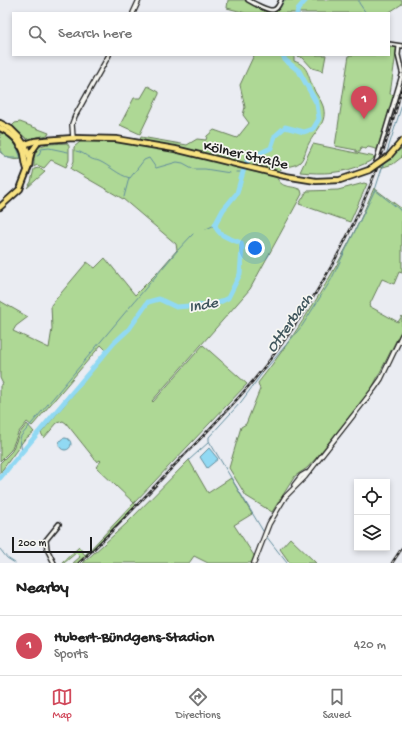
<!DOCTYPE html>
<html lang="en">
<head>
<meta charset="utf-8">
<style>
	:root { --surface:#fff; --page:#f2f2f2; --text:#222; --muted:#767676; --line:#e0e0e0; --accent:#d1495b }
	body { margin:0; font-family:"Gochi Hand",sans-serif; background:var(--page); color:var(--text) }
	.controls { position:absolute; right:12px; bottom:12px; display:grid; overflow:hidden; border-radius:0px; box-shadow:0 2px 6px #0003 }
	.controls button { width:36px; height:36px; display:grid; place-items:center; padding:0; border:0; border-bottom:1px solid var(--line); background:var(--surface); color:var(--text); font:20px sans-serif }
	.scale { position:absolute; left:12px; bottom:10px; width:80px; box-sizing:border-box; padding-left:4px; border:2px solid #1c1c1c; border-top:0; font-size:11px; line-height:14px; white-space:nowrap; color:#1c1c1c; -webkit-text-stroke:3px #f6f6f2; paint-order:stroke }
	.you { position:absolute; left:255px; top:248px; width:14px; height:14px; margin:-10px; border:3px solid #fff; border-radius:50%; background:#1a73e8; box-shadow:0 0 0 6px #1a73e833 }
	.badge { display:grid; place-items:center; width:26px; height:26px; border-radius:50%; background:var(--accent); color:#fff; font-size:13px; font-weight:700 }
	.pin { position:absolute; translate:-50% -33px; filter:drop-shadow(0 1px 2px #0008) }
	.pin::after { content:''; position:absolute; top:21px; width:14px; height:12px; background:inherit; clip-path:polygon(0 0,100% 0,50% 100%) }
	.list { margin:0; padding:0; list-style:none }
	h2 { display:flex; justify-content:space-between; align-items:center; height:52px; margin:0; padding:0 16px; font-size:17px }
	h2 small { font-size:13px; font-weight:400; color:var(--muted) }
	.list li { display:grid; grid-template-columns:26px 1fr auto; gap:12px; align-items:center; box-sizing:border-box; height:60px; padding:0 16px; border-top:1px solid var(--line) }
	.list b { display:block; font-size:15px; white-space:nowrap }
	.list p { margin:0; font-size:13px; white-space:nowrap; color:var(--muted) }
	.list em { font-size:13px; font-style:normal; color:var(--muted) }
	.icon { flex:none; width:22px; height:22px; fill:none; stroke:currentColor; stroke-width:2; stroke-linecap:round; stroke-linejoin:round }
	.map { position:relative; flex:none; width:402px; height:563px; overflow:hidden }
	.search { position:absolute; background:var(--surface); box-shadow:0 2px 6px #0003; left:12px; right:12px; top:12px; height:44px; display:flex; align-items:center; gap:10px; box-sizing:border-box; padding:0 14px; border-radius:0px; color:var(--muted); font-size:15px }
	.sheet { height:112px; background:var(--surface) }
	nav { display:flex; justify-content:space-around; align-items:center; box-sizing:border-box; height:56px; border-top:1px solid var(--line); background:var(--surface); font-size:11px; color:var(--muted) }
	nav a { display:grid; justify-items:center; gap:2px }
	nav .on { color:var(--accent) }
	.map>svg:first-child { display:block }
	.green { fill:#aed895; stroke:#657a58 }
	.water { fill:#91d9f3; stroke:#628d9d }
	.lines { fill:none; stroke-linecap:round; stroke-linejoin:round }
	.stream { stroke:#628d9d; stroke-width:1 }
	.river { stroke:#91d9f3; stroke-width:5 }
	.minor-casing { stroke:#1c1c1c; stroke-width:6 }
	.tertiary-casing { stroke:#1c1c1c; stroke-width:6 }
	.primary-casing { stroke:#1c1c1c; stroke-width:8 }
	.minor { stroke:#f6f6f2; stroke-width:3 }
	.tertiary { stroke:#f6f6f2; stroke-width:3.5 }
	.primary { stroke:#f8e281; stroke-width:4.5 }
	.rail-casing { stroke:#1c1c1c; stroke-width:2.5 }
	.rail { stroke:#f6f6f2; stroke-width:1; stroke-dasharray:3; stroke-linecap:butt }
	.primary-bridge-casing { stroke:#1c1c1c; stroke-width:8; stroke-linecap:butt }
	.primary-bridge { stroke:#f8e281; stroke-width:4.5 }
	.labels { text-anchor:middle; stroke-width:3.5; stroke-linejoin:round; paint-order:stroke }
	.street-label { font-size:15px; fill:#1c1c1c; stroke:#f6f6f2 }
	.water-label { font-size:16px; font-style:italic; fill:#3f555c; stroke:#f6f6f2 }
</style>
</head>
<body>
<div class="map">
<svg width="402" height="563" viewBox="0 0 402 563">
	<rect width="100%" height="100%" fill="#eaecf2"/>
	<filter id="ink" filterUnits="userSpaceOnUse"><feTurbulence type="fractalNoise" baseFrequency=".025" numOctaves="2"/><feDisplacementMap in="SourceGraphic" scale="8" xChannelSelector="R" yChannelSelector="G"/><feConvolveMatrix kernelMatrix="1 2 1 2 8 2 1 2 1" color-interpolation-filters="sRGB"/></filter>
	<g filter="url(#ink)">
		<g class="green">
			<path d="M228 0H246L274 11 282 0H402V4L388 13H246L227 8Z"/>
			<path d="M389 44 397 46 390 94 395 95 380 150 368 147 366 149 361 148 360 152H356V150L335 146 349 55H389Z"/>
			<path d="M254 55H294V61C309 66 307 75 313 87 315 94 321 99 323 106 328 122 316 130 309 143 306 148 305 157 300 162 295 167 286 165 278 171L140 140 141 137 187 145 197 139 206 140 207 136 214 130 237 138 249 123 243 115 245 107 240 85Z"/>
			<path d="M295 55H326L323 71 312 68 303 58Z"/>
			<path d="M148 86 159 92V94L140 134 120 125 134 98H141Z"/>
			<path d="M20 122 49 133 48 135 27 139 12 126 15 123Z"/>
			<path d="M0 130C14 138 17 144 22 159 13 161 7 158 0 152Z"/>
			<path d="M80 142C91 142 103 141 114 142 169 146 223 163 276 176 282 190 290 184 301 190L302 194 250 289 152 401 153 402 203 345 247 384 134 503 136 505 86 555 77 563H73L80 557 76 553 64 563H62L79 547 85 555 134 503 96 467 101 461 100 460 97 462 66 423 63 421 57 423 44 438 41 433 108 352 101 345 33 425 32 426 27 422 18 433 11 450 0 461V386L3 384 0 378V301L28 317 16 326 13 331 49 348 52 329 51 305 87 262 95 268 105 258 135 295 157 273 177 250 176 244 123 199 71 169 74 161V147Z"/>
			<path d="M67 143 69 146V160L66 167 51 160 44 168 37 165 34 167C33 140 45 145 67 143Z"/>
			<path d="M313 144 375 157C372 161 368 162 364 164 343 174 322 174 300 172Z"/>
			<path d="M402 148V157L393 164 380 168 379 166Z"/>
			<path d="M39 168 45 172 27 188 31 182 34 169Z"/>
			<path d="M364 183 367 184 350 222 299 204 307 191 338 190Z"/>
			<path d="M374 188 402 209V273L399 272 394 284 382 279 369 306 398 322 402 316V329L372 388 317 457 307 468 295 476 272 512 246 496 229 468 241 427 246 424 260 389 258 383C291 341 320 296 345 250 356 230 365 209 374 188Z"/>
			<path d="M27 424 34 432 24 440 0 473V463L12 451 19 434Z"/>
			<path d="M189 460 208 493 231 478 252 514 234 525 255 557 251 563H208L194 556 189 563H83L126 524Z"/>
			<path d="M290 538 316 563H290L280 549Z"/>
		</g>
		<g class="water">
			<circle cx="65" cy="444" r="6"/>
			<path d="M209 448 218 459 207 468 200 457Z"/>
		</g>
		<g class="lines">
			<g class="stream">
				<path d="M359 0V3L366 13"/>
				<path d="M280 8 284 0"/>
				<path d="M0 151 8 158H21L15 143"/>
				<path d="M76 151C82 152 85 155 90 158 93 160 96 160 99 161 110 166 118 175 130 178L144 160 149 158 156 168 177 162 183 163 194 169H205L230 173"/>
				<path d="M386 155 402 105"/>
				<path d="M37 156 39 155 41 149 49 148 68 152"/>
				<path d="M236 172H243"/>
				<path d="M375 190 399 209 402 213"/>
				<path d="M124 197 129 178"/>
				<path d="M206 229 215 225"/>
				<path d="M22 452 20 439 21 436 177 251 193 234"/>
				<path d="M189 460 209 442"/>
				<path d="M263 531 209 441V437L241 402 264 371 302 326 331 280 375 190 384 162"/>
				<path d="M266 536 287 563"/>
				<path d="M0 549 7 558 15 563"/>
			</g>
			<g class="river">
				<path d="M297 13 298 9 306 0"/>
				<path d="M0 478 114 343 129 329 148 302 159 299 176 307 216 304 228 298 240 274 242 248 241 243C231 239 218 236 215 225L223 210 237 193 243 172 248 159 271 148 275 136 285 127 304 132 313 129 319 119 317 104 299 71 285 60 283 55"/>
			</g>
			<defs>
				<g id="minor">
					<path d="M248 0C253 3 268 11 273 10 278 9 279 4 281 0"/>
					<path d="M389 44 402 46"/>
					<path d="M399 46 398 55 402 72"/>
					<path d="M375 165 402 75"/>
					<path d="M54 563 47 549 46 540 59 524"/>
				</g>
				<g id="tertiary">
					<path d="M133 13 139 0"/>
					<path d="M73 138 72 124 75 116 109 55"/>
					<path d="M294 485 301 476 306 473"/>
					<path d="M254 563 269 524 285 497 305 477 374 389 381 379 402 335"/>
				</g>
				<g id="primary">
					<path d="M0 123 11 129 19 137 26 147 30 159 29 166 20 189 0 207"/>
					<path d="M0 128C11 133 20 141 24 153 25 158 25 164 27 169"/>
					<path d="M20 146 35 141 46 140 73 138 116 139 175 149 285 176 316 181 340 180 369 170"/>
					<path d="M389 156 402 141"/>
					<path d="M30 158 32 151 39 141"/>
				</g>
			</defs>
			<use href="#minor" class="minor-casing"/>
			<use href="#tertiary" class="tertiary-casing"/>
			<use href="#primary" class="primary-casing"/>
			<use href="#minor" class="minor"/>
			<use href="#tertiary" class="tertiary"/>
			<use href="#primary" class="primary"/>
			<defs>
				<g id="rail">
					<path d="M79 563C111 534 139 503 168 472 197 442 226 413 253 381 323 296 376 195 402 87"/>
					<path d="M392 563 402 548"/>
				</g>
			</defs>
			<use href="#rail" class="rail-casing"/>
			<use href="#rail" class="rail"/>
			<defs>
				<path id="primary-bridge" d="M369 170 389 156"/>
			</defs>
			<use href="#primary-bridge" class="primary-bridge-casing"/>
			<use href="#primary-bridge" class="primary-bridge"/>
		</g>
	</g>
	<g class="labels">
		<g class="street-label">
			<text transform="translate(246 154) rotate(13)" y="5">Kölner Straße</text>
		</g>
		<g class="water-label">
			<text transform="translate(203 303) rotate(-10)" y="6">Inde</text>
			<text transform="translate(288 322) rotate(-54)" y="6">Otterbach</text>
		</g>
	</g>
</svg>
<div class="controls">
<button><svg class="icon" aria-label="locate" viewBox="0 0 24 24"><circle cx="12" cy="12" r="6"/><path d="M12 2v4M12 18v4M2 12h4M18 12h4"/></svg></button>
<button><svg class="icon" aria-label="layers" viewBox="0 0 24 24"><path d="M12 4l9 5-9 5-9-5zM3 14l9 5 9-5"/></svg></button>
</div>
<div class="scale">200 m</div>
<div class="you"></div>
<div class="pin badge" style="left:364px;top:119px">1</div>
<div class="search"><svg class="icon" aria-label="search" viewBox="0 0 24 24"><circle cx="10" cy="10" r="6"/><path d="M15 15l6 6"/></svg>Search here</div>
</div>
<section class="sheet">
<h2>Nearby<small></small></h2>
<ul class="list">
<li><span class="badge">1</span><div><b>Hubert-Bündgens-Stadion</b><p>Sports</p></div><em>420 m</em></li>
</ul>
</section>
<nav>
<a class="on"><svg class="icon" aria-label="map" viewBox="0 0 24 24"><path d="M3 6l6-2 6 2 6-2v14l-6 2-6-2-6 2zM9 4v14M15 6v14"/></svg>Map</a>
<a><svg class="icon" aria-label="directions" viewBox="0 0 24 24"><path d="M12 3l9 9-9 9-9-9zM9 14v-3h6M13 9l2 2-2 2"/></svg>Directions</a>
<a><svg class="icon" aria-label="saved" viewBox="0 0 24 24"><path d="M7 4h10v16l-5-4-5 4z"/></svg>Saved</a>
</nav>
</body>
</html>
